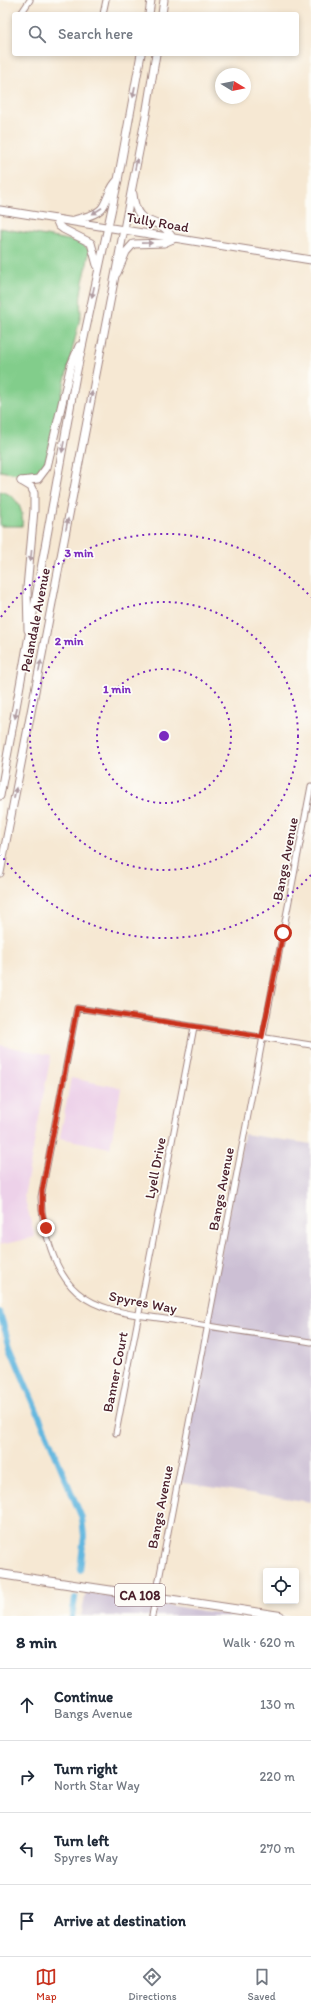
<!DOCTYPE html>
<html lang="en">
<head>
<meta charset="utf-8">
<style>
	:root { --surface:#fff; --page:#f2f2f3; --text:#1f2937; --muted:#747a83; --line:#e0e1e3; --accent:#c8321e }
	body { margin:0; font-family:Itim,sans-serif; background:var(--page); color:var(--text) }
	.controls { position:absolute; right:12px; bottom:12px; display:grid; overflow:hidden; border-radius:4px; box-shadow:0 2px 6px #0003 }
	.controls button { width:36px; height:36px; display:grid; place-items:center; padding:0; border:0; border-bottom:1px solid var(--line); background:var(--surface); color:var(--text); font:20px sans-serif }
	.compass { position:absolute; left:215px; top:68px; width:36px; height:36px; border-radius:50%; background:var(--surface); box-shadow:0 2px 6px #0003; rotate:100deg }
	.stop { position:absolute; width:12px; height:12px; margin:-9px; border:3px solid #c8321e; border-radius:50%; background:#fff }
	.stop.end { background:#c8321e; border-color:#fff; box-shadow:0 1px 4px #0008 }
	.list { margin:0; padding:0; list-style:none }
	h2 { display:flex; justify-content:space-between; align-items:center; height:52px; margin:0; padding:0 16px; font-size:17px }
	h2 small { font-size:13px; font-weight:400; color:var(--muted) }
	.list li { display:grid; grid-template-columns:26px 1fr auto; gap:12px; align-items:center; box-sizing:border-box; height:72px; padding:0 16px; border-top:1px solid var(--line) }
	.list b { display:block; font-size:15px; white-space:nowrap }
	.list p { margin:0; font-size:13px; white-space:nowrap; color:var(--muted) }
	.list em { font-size:13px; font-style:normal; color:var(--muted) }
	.icon { flex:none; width:22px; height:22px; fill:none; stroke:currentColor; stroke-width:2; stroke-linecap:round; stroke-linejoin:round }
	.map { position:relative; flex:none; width:311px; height:1616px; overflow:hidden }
	.search { position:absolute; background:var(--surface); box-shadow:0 2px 6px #0003; left:12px; right:12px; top:12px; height:44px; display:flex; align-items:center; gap:10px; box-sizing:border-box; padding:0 14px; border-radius:4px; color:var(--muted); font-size:15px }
	.sheet { height:340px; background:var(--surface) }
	nav { display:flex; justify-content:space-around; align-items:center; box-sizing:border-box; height:56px; border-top:1px solid var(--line); background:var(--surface); font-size:11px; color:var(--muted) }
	nav a { display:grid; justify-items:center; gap:2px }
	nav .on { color:var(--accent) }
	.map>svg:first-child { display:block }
	.built { fill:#edd1e9 }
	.industrial { fill:#ccbfd4 }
	.green { fill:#82cd8b; stroke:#66765b }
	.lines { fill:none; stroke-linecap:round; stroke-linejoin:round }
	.canal { stroke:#63b7df; stroke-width:6 }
	.street-casing { stroke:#a0847f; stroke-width:7 }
	.secondary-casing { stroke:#a0847f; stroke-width:9 }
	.primary-casing { stroke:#a0847f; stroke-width:10 }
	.street { stroke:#fff; stroke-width:5 }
	.secondary { stroke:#fff; stroke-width:7 }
	.primary { stroke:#fff; stroke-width:8 }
	.oneway { fill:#ae9aa0 }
	.route { stroke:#c8321e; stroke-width:5 }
	.ring { fill:none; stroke:#7b2cbf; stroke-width:2; stroke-dasharray:2 4 }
	.labels { text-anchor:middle; stroke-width:3.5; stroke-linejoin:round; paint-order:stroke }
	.shield { fill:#fdfcf7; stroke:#806168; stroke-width:1 }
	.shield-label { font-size:13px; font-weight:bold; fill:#4a1f2b }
	.street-label { font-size:14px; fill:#4a1f2b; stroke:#fdfcf7 }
	.centre { fill:#7b2cbf; stroke:#fdfcf7; stroke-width:2 }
	.ring-label { font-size:12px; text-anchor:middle; font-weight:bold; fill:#7b2cbf; stroke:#fdfcf7; stroke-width:3.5; stroke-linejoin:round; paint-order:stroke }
</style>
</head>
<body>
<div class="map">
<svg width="311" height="1616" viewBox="0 0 311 1616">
	<rect width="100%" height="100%" fill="#fdfcf7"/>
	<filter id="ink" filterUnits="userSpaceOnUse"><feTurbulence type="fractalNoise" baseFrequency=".025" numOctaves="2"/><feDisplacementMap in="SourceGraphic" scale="8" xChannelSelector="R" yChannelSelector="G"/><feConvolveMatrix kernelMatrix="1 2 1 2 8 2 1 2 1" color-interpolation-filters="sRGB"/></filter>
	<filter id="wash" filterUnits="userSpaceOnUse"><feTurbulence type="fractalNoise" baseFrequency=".012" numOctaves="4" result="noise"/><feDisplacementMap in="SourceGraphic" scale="16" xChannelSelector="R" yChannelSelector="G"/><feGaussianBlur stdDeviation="0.9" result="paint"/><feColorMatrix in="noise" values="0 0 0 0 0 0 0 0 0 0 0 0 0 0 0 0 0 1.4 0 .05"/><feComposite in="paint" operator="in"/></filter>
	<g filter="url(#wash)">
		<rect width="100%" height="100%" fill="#f6e8d3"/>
		<g class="built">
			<path d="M0 1045 51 1055 24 1196 35 1237 0 1245Z"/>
			<path d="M71 1078 121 1088 110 1148 60 1138Z"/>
		</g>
		<g class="industrial">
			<path d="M244 1134 311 1144V1502L177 1482Z"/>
			<path d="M86 1592 236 1616H81Z"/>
		</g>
		<g class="green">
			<path d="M0 228 80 242 89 250C87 275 78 288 81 314L45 464 37 474 23 475 0 471Z"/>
			<path d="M0 491C17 495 24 509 22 526H0Z"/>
		</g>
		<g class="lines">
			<g class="canal">
				<path d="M0 1313 10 1347 82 1518 84 1536 80 1570"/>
				<path d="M72 1616 75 1598"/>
			</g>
		</g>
	</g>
	<g filter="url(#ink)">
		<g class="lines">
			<defs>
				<g id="street">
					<path d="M22 12 30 0"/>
					<path d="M103 14 106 0"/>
					<path d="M311 1045 77 1008 41 1197C42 1228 54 1272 77 1292 103 1315 146 1315 178 1321 223 1329 267 1335 311 1342"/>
					<path d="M116 1433 194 1027"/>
					<path d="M152 1616 311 786"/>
				</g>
				<g id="secondary">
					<path d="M149 14 151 0"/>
					<path d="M162 14 164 0"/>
					<path d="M133 194C137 233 159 212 173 239"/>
					<path d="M0 210 311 260"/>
					<path d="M56 219 59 226 63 229 91 243 97 265"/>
					<path d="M74 220C84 217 99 215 104 205 109 196 110 187 118 180"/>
					<path d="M117 273 126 252 133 244 164 243 173 239"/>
					<path d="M21 481 38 479 47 467 71 365 79 346"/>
					<path d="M21 481 31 487 34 493V510L27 588 28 630"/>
					<path d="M0 796 76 375 118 180 141 54"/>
					<path d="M0 873 146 115 156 54"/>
				</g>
				<path id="primary" d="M0 1574 280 1616"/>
			</defs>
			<use href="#street" class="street-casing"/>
			<use href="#secondary" class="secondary-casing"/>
			<use href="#primary" class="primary-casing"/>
			<use href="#street" class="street"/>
			<use href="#secondary" class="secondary"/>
			<use href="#primary" class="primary"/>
		</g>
		<defs><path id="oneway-solid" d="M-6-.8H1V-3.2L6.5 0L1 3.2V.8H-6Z"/></defs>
		<g class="oneway">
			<use href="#oneway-solid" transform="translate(134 92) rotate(100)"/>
			<use href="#oneway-solid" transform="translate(136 164) rotate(-79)"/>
			<use href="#oneway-solid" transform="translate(97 211) rotate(147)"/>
			<use href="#oneway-solid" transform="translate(147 243) rotate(-1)"/>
			<use href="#oneway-solid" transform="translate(93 292) rotate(102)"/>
			<use href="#oneway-solid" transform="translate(91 397) rotate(-79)"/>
			<use href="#oneway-solid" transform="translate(63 447) rotate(100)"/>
			<use href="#oneway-solid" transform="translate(67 524) rotate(-79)"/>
			<use href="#oneway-solid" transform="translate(31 556) rotate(96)"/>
			<use href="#oneway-solid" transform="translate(40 666) rotate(-79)"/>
			<use href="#oneway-solid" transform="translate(16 713) rotate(101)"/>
			<use href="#oneway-solid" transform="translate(15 793) rotate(-79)"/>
		</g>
	</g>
	<g class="lines" filter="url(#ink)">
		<path class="route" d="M46 1228 42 1211V1191L77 1008 262 1037 283 933"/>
	</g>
	<g class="ring">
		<circle cx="164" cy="736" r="67"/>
		<circle cx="164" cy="736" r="134"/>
		<path d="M311 875A202 202 0 0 1 1 855M1 617A202 202 0 0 1 311 597"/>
	</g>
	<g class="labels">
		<rect class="shield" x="115" y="1584" width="50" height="22" rx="3"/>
		<g class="shield-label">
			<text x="140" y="1600">CA 108</text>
		</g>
		<g class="street-label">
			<text transform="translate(158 222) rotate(10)" y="5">Tully Road</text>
			<text transform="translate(35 620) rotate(-79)" y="5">Pelandale Avenue</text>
			<text transform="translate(285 859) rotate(-79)" y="5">Bangs Avenue</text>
			<text transform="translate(155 1168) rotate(-79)" y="5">Lyell Drive</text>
			<text transform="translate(221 1189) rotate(-79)" y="5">Bangs Avenue</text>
			<text transform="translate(143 1302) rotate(11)" y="5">Spyres Way</text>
			<text transform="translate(115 1372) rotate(-79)" y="5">Banner Court</text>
			<text transform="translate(160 1507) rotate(-79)" y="5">Bangs Avenue</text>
		</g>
	</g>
	<circle cx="164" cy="736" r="6" class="centre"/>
	<g class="ring-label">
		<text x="79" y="557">3 min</text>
		<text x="69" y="645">2 min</text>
		<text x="117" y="693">1 min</text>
	</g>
</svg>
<div class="controls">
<button><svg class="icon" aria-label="locate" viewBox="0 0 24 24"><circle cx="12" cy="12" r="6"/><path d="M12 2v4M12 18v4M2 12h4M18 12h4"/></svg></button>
</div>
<svg class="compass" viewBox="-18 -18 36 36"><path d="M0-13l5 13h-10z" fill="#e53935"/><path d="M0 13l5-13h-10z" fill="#747a83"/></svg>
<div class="stop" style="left:283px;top:933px"></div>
<div class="stop end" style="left:46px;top:1228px"></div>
<div class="search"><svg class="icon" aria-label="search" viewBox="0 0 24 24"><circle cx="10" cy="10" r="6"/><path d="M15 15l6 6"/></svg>Search here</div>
</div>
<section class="sheet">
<h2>8 min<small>Walk · 620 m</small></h2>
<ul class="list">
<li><svg class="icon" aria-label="ahead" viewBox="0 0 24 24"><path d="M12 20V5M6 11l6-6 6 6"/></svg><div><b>Continue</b><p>Bangs Avenue</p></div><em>130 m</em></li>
<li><svg class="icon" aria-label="right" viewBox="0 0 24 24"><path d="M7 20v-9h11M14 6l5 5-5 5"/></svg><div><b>Turn right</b><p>North Star Way</p></div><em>220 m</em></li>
<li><svg class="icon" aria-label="left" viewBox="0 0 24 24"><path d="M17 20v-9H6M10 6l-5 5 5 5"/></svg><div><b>Turn left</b><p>Spyres Way</p></div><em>270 m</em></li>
<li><svg class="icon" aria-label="arrive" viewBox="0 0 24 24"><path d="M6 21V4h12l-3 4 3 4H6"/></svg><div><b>Arrive at destination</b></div></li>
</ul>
</section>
<nav>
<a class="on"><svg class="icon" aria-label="map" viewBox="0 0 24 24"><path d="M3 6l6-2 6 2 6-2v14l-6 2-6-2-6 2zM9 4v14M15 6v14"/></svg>Map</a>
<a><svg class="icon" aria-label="directions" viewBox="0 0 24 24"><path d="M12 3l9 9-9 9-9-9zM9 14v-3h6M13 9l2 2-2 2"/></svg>Directions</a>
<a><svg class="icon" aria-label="saved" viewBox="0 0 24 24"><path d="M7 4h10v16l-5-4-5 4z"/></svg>Saved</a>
</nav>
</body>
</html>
